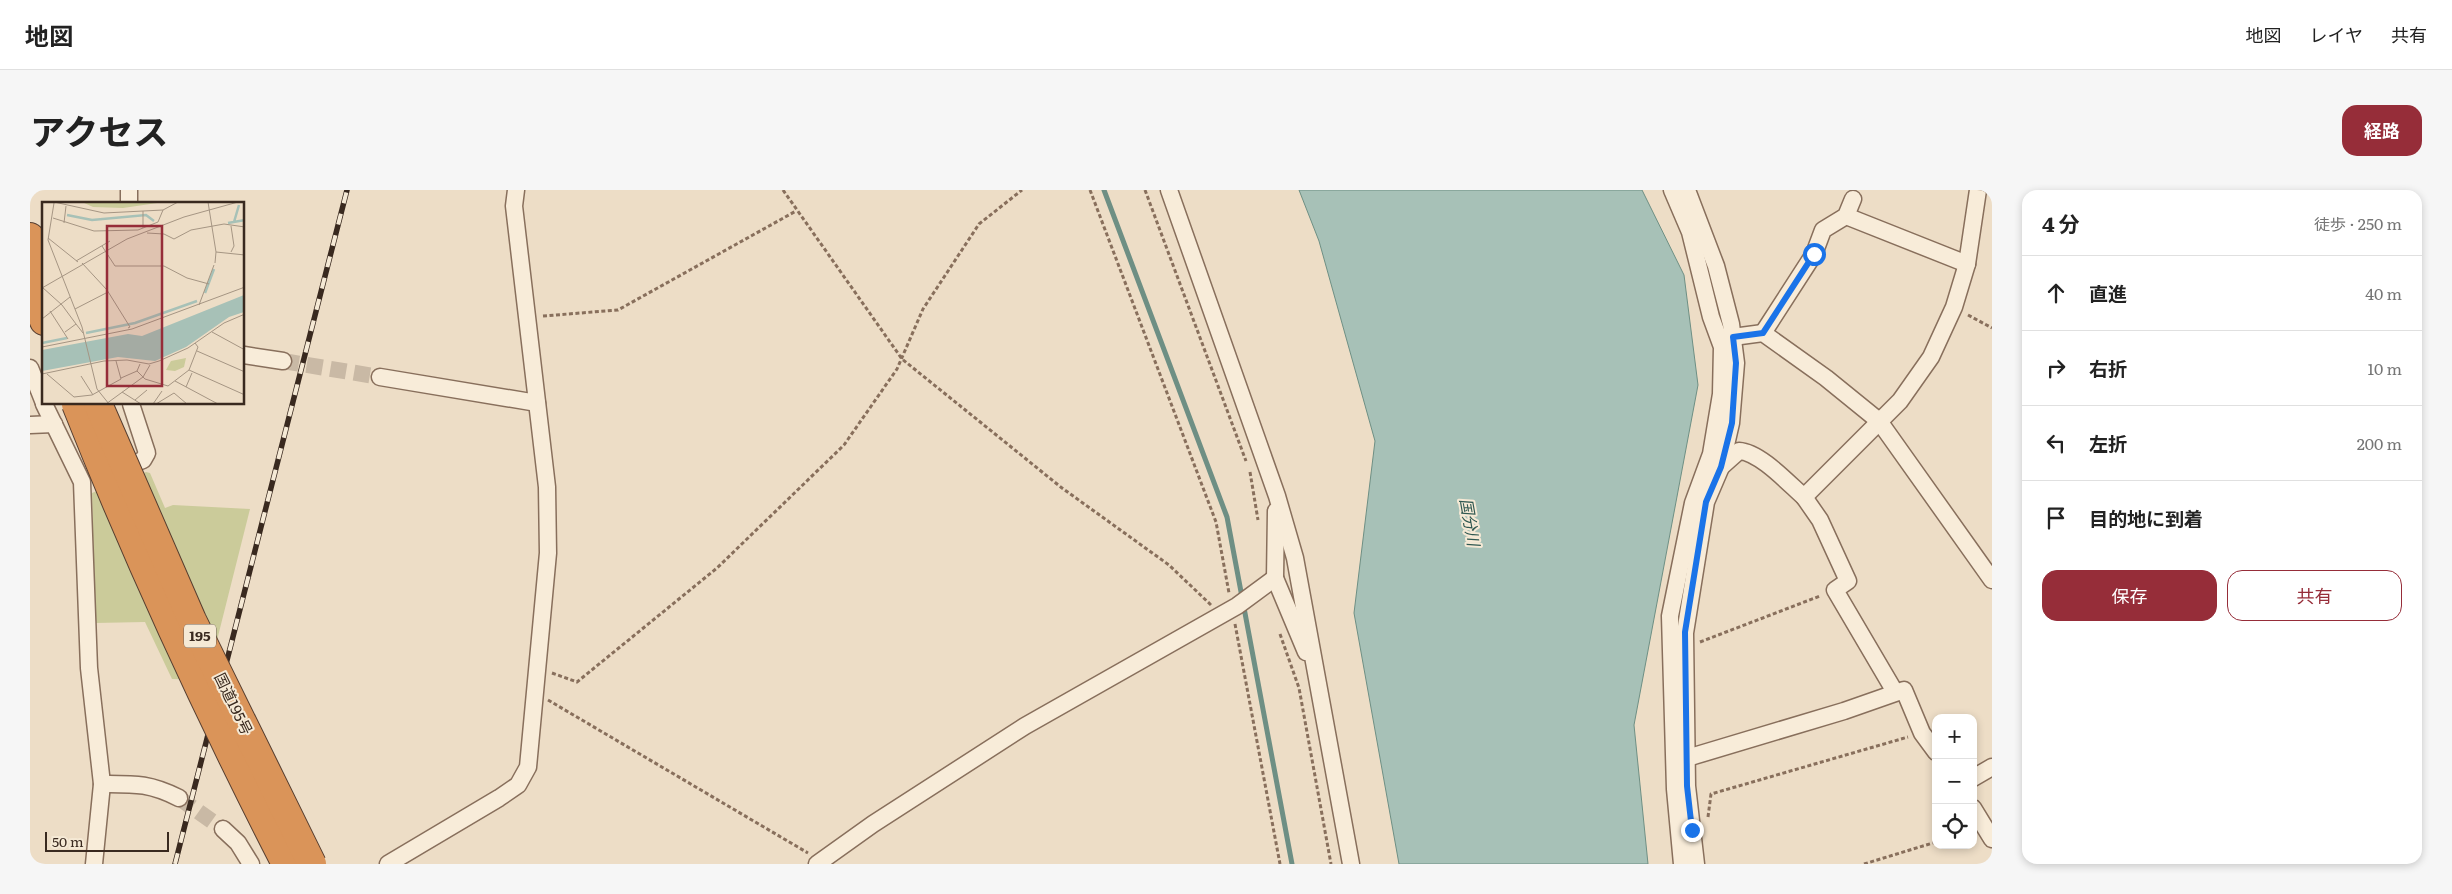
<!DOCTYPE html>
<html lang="ja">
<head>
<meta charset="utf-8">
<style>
	:root { --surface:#fff; --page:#f6f6f6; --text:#222; --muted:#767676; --line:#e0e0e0; --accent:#962d39 }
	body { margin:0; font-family:Literata,"Noto Sans JP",serif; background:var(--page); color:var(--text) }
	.controls { position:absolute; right:15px; bottom:15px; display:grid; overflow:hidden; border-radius:10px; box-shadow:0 2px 8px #0003 }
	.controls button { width:45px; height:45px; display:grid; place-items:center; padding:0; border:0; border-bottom:1px solid var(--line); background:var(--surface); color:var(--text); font:25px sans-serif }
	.scale { position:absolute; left:15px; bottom:12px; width:124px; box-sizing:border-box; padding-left:5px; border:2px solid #39291f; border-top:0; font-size:14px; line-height:18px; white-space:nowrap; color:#39291f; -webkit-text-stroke:4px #f5e9d5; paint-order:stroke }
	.stop { position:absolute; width:15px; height:15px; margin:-11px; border:4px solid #1a73e8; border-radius:50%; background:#fff }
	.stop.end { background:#1a73e8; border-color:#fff; box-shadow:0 1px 5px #0008 }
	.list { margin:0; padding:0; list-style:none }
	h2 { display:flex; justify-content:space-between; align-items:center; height:65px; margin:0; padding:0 20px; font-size:21px }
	h2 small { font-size:16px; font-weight:400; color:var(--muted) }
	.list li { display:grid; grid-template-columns:32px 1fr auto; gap:15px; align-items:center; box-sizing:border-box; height:75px; padding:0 20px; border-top:1px solid var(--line) }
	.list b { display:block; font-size:19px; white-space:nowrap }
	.list em { font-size:16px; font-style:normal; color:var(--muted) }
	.actions { display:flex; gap:10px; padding:15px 20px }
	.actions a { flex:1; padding:11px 0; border:1px solid var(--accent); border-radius:15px; text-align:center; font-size:18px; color:var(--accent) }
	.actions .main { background:var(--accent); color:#fff }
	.icon { flex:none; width:28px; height:28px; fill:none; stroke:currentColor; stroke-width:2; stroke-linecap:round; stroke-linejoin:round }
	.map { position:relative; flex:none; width:1962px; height:674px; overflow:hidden; border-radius:15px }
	header { display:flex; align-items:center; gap:30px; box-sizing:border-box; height:70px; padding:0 25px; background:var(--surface); border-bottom:1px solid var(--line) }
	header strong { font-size:24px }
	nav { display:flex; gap:28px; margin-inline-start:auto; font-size:18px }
	.intro { display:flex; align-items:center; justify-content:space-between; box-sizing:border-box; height:120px; padding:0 30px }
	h1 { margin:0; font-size:35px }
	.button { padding:12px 22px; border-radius:15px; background:var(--accent); color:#fff; font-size:18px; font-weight:700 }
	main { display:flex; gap:30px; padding:0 30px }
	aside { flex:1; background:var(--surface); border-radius:15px; box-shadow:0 2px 8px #0003 }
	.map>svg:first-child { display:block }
	.green { fill:#cbcb9a }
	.water { fill:#a7c1b7; stroke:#6e8f84 }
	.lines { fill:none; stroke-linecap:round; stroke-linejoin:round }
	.stream { stroke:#6e8f84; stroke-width:5 }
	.street-tunnel { stroke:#c9b9a5; stroke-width:16; stroke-dasharray:16 8; stroke-linecap:butt }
	.street-casing { stroke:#886f5c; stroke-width:19 }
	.highway-casing { stroke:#563e30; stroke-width:30 }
	.path { stroke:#886f5c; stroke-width:3; stroke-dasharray:4 2.5; stroke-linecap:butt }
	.street { stroke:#f8ecd9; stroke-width:16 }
	.highway { stroke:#da9459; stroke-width:28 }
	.rail-casing { stroke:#39291f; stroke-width:5.5 }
	.rail { stroke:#f5e9d5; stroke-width:4; stroke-dasharray:11; stroke-linecap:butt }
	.highway-bridge-casing { stroke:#563e30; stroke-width:30; stroke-linecap:butt }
	.highway-bridge { stroke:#da9459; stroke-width:28 }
	.route { stroke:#1a73e8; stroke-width:6 }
	.labels { text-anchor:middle; stroke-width:4; stroke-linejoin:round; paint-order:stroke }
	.shield { fill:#f5e9d5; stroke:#716356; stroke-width:1 }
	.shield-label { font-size:14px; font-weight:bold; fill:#39291f }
	.street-label { font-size:15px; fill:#39291f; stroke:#f5e9d5 }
	.water-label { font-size:16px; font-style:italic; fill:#2f5851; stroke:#f5e9d5 }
	.inset-river { fill:none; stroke:#a7c1b7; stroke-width:2.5 }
	.inset-road { fill:none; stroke:#a59583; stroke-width:1 }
	.view { fill:#962d39; fill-opacity:0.15; stroke:#962d39; stroke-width:2.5 }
	.inset-edge { fill:none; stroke:#39291f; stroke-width:2.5 }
</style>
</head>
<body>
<header>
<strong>地図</strong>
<nav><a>地図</a><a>レイヤ</a><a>共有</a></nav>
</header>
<div class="intro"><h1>アクセス</h1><a class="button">経路</a></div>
<main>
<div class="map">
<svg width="1962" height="674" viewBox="0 0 1962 674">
	<rect width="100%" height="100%" fill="#edddc6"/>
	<path class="green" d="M116 282 120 283 135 318 143 315 220 319 177 490 142 489 115 432 65 433 62 303Z"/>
	<path class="water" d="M1269 0H1612L1654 85 1668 195 1604 535 1618 674H1369L1324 423 1345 251 1289 51Z"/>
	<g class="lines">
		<path class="stream" d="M1074 0 1197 327 1262 674"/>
		<g class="street-tunnel">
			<path d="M253 171 350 187"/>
			<path d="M149 608 193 639"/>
		</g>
		<defs>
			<g id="street">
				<path d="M1139 0 1247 306 1265 368 1321 674"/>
				<path d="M1642 0 1660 42 1681 127 1692 157 1691 204 1681 264 1663 313 1640 426 1645 599 1652 674"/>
				<path d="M1657 0 1686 76 1701 134 1706 173 1701 233 1691 277 1676 312 1655 443 1657 596 1666 674"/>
				<path d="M99 14V0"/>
				<path d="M1816 26 1937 74"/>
				<path d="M1733 143 1784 64 1793 40 1816 26 1823 9"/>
				<path d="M1703 147 1733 143 1796 188 1849 231 1962 390"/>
				<path d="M214 165 253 171"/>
				<path d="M0 178 14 213"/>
				<path d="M350 187 507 213"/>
				<path d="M14 214 52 292 59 478 72 594 64 674"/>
				<path d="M0 235 24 234"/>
				<path d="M1691 277 1709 261C1730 262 1759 294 1774 307L1870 211 1901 167 1924 117 1937 74 1948 0"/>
				<path d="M87 280 113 270 117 263 101 214"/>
				<path d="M1774 307 1790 330 1818 391 1805 400 1865 502"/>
				<path d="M1245 388 1246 321"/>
				<path d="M1657 568 1814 521 1874 500 1892 543 1906 562"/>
				<path d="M1943 588 1962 577"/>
				<path d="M72 594C105 594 119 593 149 608"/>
				<path d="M1943 618 1962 649"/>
				<path d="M193 639 208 653 221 674"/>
				<path d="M358 674 469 608 488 595 498 577 518 363 517 297 484 16 486 0"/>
				<path d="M787 674 843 634 995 536 1207 416 1245 388 1276 462"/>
			</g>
			<g id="highway">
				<path d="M0 47 14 82"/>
				<path d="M0 95 14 131"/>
			</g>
		</defs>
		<use href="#street" class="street-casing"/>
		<use href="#highway" class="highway-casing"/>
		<g class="path">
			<path d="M753 0 872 169 1032 298 1139 375 1181 415"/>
			<path d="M1060 0 1186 332 1199 403"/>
			<path d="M1115 0 1216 271"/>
			<path d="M1938 125 1962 138"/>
			<path d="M513 126 588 120 766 21"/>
			<path d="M1220 282 1228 330"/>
			<path d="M1205 434 1250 674"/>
			<path d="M1250 444 1269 498 1301 674"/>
			<path d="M1670 452 1790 406"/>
			<path d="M522 483 547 492 687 378 814 255 867 179 893 119 949 34 992 0"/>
			<path d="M518 510 778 663"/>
			<path d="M1678 627 1681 604 1878 547"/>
			<path d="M1834 674 1906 652"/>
		</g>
		<use href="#street" class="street"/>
		<use href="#highway" class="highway"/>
		<defs>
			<path id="rail" d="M145 674 317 0"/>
		</defs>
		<use href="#rail" class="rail-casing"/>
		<use href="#rail" class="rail"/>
		<defs>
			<g id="highway-bridge">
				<path d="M46 214C108 370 179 524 256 674"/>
				<path d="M68 214 162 430 282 674"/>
			</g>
		</defs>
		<use href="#highway-bridge" class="highway-bridge-casing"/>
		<use href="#highway-bridge" class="highway-bridge"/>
	</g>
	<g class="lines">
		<path class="route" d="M1662 640 1657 596 1655 442 1676 312 1691 277 1702 233 1706 173 1703 147 1733 143 1784 64"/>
	</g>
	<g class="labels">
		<rect class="shield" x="154" y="434.5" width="32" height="23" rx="4"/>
		<g class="shield-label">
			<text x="170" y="451">195</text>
		</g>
		<g class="street-label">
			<text transform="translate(203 514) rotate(64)" y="5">国道195号</text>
		</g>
		<g class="water-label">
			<text transform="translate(1440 332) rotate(80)" y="6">国分川</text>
		</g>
	</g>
	<g transform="translate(12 12)">
		<rect width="202" height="202" fill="#edddc6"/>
		<path d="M40 0H122L81 6 51 5ZM144 156 142 165 133 169 124 168 129 159Z" fill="#cbcb9a"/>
		<path d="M202 93V110L187 115 144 145 113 159 76 155 0 169V148L86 132 100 134Z" fill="#a7c1b7"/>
		<path class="inset-river" d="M25 13 50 18 104 13 112 19M192 20 197 3M186 21 203 18M163 91 172 67M44 131 93 121 155 99M0 141 25 136"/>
		<path class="inset-road" d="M12 0 62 11 121 8 136 0M166 0 174 50 173 61M12 1 6 38 40 125 55 187 67 202M101 9V26M11 16 52 29 96 28 116 20 121 8M22 21 24 4M105 31 122 32 132 37 149 28 182 22 203 25M6 36 36 60M60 44 73 64H122L145 76 167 82M174 50 203 53M189 50 192 44 189 24M34 59 68 39M40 61 65 88 88 125 86 126M0 85 20 103 34 122M0 86 85 37 142 15 196 0M157 103 172 63M33 107 66 90M8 109 26 137M0 117 28 95M23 130 34 122 41 131M170 130 203 148M0 145 90 127 203 85M155 149 203 170M98 162 95 169 103 177 126 184 147 168 156 145 153 141M147 168 203 193M0 172 62 159 85 158 107 162 117 159 146 146 182 121 203 112M5 172 32 195 50 193 79 177 74 159M39 174 51 193M79 176 95 169M133 179 176 202M144 185 150 171M80 190 99 202M93 198 105 188M64 202 101 175 108 163M111 202 120 189M114 202 132 191 145 202"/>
		<path class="view" d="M65 24H120V184H65Z"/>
		<rect width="202" height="202" class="inset-edge"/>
	</g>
</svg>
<div class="controls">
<button>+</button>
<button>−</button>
<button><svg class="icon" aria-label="locate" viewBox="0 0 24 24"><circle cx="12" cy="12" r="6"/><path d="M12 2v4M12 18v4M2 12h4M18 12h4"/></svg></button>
</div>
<div class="scale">50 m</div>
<div class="stop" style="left:1784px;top:64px"></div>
<div class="stop end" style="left:1662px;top:640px"></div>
</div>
<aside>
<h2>4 分<small>徒歩 · 250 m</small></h2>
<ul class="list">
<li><svg class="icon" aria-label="ahead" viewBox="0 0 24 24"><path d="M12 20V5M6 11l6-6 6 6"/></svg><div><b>直進</b></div><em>40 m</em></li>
<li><svg class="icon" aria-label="right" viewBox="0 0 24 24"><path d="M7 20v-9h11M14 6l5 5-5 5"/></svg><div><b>右折</b></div><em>10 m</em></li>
<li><svg class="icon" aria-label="left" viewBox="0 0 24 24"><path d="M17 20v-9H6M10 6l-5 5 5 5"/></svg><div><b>左折</b></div><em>200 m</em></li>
<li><svg class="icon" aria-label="arrive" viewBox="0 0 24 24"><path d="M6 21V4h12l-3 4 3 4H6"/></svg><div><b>目的地に到着</b></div></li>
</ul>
<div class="actions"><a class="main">保存</a><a>共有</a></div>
</aside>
</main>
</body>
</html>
